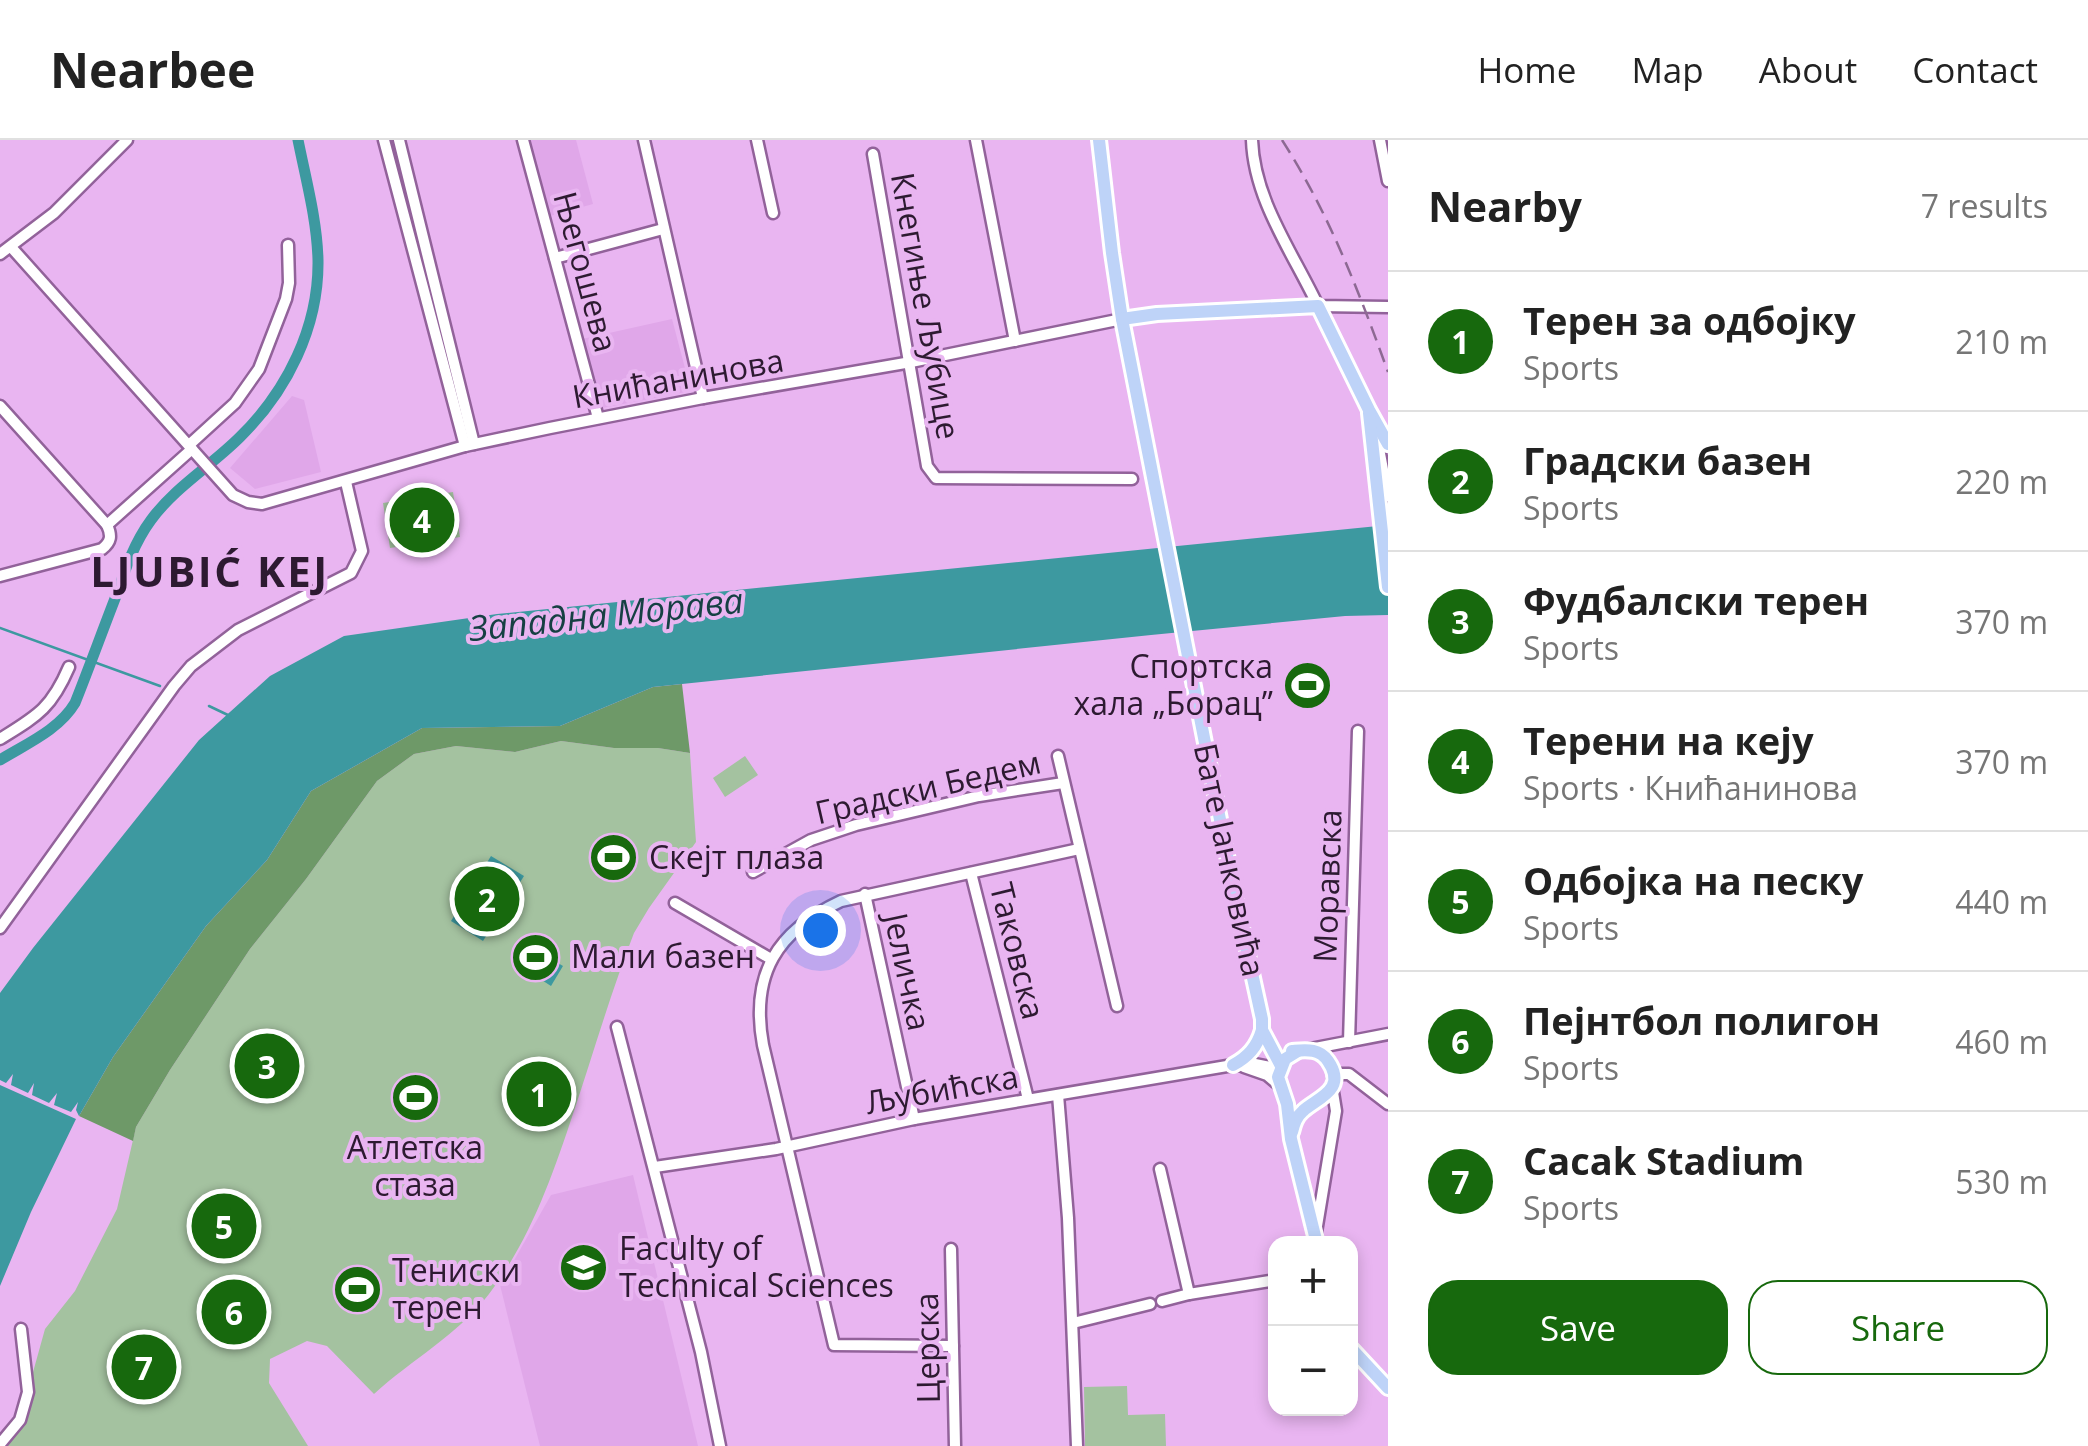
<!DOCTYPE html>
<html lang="en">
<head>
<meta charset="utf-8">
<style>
	:root { --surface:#fff; --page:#f2f2f2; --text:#222; --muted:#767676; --line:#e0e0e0; --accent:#17690d }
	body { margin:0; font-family:"Open Sans",sans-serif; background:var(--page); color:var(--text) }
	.controls { position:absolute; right:30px; bottom:30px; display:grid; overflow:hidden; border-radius:20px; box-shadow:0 5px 15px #0003 }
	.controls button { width:90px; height:90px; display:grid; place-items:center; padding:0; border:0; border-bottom:2px solid var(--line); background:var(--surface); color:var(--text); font:50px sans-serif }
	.you { position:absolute; left:820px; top:790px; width:35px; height:35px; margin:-25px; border:8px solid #fff; border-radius:50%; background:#1a73e8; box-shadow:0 0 0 15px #1a73e833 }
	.badge { display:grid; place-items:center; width:65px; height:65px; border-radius:50%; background:var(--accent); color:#fff; font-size:32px; font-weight:700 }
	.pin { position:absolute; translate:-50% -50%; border:5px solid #fff; box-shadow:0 2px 10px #0006 }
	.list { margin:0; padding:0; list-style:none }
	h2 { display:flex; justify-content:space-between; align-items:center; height:130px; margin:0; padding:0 40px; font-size:42px }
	h2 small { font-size:32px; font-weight:400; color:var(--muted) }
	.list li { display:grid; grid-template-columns:65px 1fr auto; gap:30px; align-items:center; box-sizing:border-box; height:140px; padding:0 40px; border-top:2px solid var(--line) }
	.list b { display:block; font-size:38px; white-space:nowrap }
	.list p { margin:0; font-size:32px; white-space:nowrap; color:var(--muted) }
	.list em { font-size:32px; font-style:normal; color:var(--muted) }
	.actions { display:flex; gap:20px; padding:30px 40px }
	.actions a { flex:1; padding:22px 0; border:2px solid var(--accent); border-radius:30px; text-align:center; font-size:35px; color:var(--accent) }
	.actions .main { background:var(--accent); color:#fff }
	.map { position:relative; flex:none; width:1388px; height:1306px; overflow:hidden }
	header { display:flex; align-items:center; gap:60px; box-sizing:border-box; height:140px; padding:0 50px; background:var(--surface); border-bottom:2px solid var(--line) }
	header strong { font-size:48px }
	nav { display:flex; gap:55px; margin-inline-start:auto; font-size:35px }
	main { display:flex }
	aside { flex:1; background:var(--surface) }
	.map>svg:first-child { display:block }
	.built { fill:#e0a7e9 }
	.green { fill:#a4c2a0 }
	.forest { fill:#6e9968 }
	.water { fill:#3d99a0 }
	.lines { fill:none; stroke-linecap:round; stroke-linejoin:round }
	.stream { stroke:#3d99a0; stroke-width:2.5 }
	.canal { stroke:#3d99a0; stroke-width:11 }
	.minor-casing { stroke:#92629a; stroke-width:15 }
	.major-casing { stroke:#fff; stroke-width:18 }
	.minor { stroke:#fff; stroke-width:10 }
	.major { stroke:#bed3f8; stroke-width:12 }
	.rail { stroke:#8d6993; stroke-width:2.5; stroke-dasharray:15 8; stroke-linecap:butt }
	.labels { text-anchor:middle; stroke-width:8; stroke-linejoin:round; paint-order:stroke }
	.street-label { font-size:32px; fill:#2d1a31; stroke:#e9b5f1 }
	.poi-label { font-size:32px; fill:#2d1a31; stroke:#e9b5f1; text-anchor:start }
	.water-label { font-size:35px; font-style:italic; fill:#164043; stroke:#e9b5f1 }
	.district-label { font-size:42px; font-weight:bold; letter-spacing:2.5px; fill:#2d1a31; stroke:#e9b5f1 }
</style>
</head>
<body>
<header>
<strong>Nearbee</strong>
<nav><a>Home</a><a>Map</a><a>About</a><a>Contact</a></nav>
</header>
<main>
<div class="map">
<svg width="1388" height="1306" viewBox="0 0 1388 1306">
	<rect width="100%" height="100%" fill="#e9b5f1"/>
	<g class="built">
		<path d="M530 0H576L593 64 550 76Z"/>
		<path d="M672 179 691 251 602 268 582 199Z"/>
		<path d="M292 256 304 260 321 332 255 349 230 328Z"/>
		<path d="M633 1035 698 1306H540L500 1145 551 1055Z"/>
	</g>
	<g class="green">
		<path d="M453 352 460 397 390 408 383 363Z"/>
		<path d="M561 601 614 608H658L690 613 696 702 649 768 634 793C611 852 593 914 573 974 552 1037 530 1100 489 1154 459 1194 411 1220 374 1254L327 1206 307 1201 270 1219 269 1243 308 1306H0L20 1279 45 1189 75 1151 117 1069 136 987 170 930 250 809 306 739 377 641 414 614 456 606 515 612Z"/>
		<path d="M745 616 758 635 725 657 713 638Z"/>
		<path d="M1127 1246 1128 1275 1165 1274 1166 1306H1085L1084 1247Z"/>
	</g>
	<path class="forest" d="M682 544 690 613 658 608H614L561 601 515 612 456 606 414 614 377 641 306 739 250 809 170 930 136 987 133 1001 79 976 113 917 206 786 267 720 311 651 422 588 560 586 653 547Z"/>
	<g class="water">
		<path d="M1388 385V475L1345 476 1151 495 653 547 560 586 422 588 311 651 267 720 206 786 113 917 79 976 76 970 78 962 71 972 54 965 57 953 49 963 32 955 34 943 28 953 11 945 13 934 6 943 0 940V853L33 808 199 600 270 536 344 496 497 474Z"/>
		<path d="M491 716 524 736 483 801 451 781Z"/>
		<path d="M531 807 563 826 551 846 520 826Z"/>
		<path d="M0 945 76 979 31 1072 0 1146Z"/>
	</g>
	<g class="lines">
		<g class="stream">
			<path d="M0 488 160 546"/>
			<path d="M209 566 230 576"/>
		</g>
		<path class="canal" d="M0 620C26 604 59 590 75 563 89 528 102 492 116 456 125 430 134 403 151 380 175 347 211 326 240 297 287 251 319 187 318 120 317 80 306 40 298 0"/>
		<defs>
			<g id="minor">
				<path d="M384 0 465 306"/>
				<path d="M399 0 474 304"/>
				<path d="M523 0 598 278"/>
				<path d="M644 0 703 258"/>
				<path d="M757 0 773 73"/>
				<path d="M976 0 1015 201"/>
				<path d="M1252 0C1254 60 1293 113 1318 166L1388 167"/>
				<path d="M1380 0 1388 41"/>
				<path d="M873 14 927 326 936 338 1132 339"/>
				<path d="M11 107 233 355 248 362 262 364 465 306 550 288 703 258 911 222 1122 179"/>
				<path d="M0 114 54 73 127 0"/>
				<path d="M555 118 663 89"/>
				<path d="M0 266 107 385"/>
				<path d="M1378 303 1388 356"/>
				<path d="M189 305 235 263 259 229 286 159 289 143 288 105"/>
				<path d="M0 436 102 409C111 402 112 396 107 385L192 309"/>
				<path d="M0 599C37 576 51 569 69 527"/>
				<path d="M1058 616 1117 866"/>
				<path d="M753 732 811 700 856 685 979 656 1063 643"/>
				<path d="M971 733 1028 959"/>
				<path d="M865 754 914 979"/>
				<path d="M675 763 771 819"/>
				<path d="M0 788 174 546 191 526 238 490 351 433 362 411 346 342"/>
				<path d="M617 887 701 1212 720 1306"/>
				<path d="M1349 902 1358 591"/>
				<path d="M1310 909 1388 894"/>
				<path d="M1244 927 1267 935 1279 945"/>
				<path d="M1333 939 1340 934H1349L1388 964"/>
				<path d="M1058 955 1068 1078 1077 1306"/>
				<path d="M655 1027 776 1009 914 979 1227 926 1255 924 1280 929"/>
				<path d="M1160 1029 1189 1154 1276 1140"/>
				<path d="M1316 1092 1336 971 1332 946"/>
				<path d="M951 1109 955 1306"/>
				<path d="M1162 1161 1189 1154"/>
				<path d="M1073 1183 1150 1164"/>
				<path d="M953 1206 834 1205 763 905C750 834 777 791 841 761L1079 709"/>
				<path d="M0 1304 20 1280 28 1252 21 1189"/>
			</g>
			<g id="major">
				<path d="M1099 0 1112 113 1122 179 1234 751 1262 879V890L1281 926"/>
				<path d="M1122 179 1157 174 1318 166 1369 270 1388 304"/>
				<path d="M1369 273 1388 447"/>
				<path d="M1292 911C1306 910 1319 908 1328 921 1348 950 1317 958 1303 971 1296 977 1294 984 1292 992"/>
				<path d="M1298 911 1285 919 1278 937 1287 964 1291 999 1317 1104"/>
				<path d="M1233 925C1248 917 1257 907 1262 890"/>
				<path d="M1350 1207 1388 1248"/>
			</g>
		</defs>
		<use href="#minor" class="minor-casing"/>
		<use href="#major" class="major-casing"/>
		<use href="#minor" class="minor"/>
		<use href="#major" class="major"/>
		<path class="rail" d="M1282 0C1329 73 1359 152 1388 232"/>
	</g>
	<defs>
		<symbol id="stadium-disc" viewBox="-11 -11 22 22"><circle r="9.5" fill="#17690d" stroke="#e9b5f1"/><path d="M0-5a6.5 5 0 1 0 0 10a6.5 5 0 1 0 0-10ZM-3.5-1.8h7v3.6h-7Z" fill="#fff"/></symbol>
		<symbol id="university-disc" viewBox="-11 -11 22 22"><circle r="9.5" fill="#17690d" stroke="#e9b5f1"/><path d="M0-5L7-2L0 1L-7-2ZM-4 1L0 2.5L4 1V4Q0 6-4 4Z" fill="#fff"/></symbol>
	</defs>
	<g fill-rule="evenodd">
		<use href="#stadium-disc" x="1280" y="518" width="55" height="55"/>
		<use href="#stadium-disc" x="586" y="690" width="55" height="55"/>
		<use href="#stadium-disc" x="508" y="790" width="55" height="55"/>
		<use href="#stadium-disc" x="388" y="930" width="55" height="55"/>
		<use href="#university-disc" x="556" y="1100" width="55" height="55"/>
		<use href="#stadium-disc" x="330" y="1122" width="55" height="55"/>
	</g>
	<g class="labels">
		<g class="street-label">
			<text transform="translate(585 132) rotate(75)" y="11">Његошева</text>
			<text transform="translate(925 166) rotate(80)" y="11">Кнегиње Љубице</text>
			<text transform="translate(678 239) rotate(-10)" y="11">Книћанинова</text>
			<text transform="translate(928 648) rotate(-13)" y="11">Градски Бедем</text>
			<text transform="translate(1229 720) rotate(78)" y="11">Бате Јанковића</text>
			<text transform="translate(1328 746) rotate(-88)" y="11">Моравска</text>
			<text transform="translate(1017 811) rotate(76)" y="11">Таковска</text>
			<text transform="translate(907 832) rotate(78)" y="11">Јеличка</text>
			<text transform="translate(942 950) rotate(-10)" y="11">Љубићска</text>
			<text transform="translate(928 1208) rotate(-91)" y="11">Церска</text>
		</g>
		<g class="poi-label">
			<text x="1273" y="538" text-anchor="end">Спортска<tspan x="1273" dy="37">хала „Борац”</tspan></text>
			<text x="649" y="729">Скејт плаза</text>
			<text x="571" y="828">Мали базен</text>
			<text x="415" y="1019" text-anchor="middle">Атлетска<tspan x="415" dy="37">стаза</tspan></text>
			<text x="619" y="1120">Faculty of<tspan x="619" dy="37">Technical Sciences</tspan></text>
			<text x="392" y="1142">Тениски<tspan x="392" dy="37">терен</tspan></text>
		</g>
		<g class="water-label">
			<text transform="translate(606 475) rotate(-6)" y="12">Западна Морава</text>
		</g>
		<g class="district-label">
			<text x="210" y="447">LJUBIĆ KEJ</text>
		</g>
	</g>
</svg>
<div class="controls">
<button>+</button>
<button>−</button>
</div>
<div class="you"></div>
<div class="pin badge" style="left:539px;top:954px">1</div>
<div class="pin badge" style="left:487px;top:759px">2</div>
<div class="pin badge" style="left:267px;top:926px">3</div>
<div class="pin badge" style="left:422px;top:380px">4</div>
<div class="pin badge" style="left:224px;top:1086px">5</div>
<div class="pin badge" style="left:234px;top:1172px">6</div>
<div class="pin badge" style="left:144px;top:1227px">7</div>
</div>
<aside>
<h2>Nearby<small>7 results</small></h2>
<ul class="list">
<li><span class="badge">1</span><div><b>Терен за одбојку</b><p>Sports</p></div><em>210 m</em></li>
<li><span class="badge">2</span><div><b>Градски базен</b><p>Sports</p></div><em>220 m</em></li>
<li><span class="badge">3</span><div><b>Фудбалски терен</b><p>Sports</p></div><em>370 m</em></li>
<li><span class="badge">4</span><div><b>Терени на кеју</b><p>Sports · Книћанинова</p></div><em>370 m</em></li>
<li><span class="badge">5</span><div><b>Одбојка на песку</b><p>Sports</p></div><em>440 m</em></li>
<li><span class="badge">6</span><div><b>Пејнтбол полигон</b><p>Sports</p></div><em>460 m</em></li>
<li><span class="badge">7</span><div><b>Cacak Stadium</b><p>Sports</p></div><em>530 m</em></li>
</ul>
<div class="actions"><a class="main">Save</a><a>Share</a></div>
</aside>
</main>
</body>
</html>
